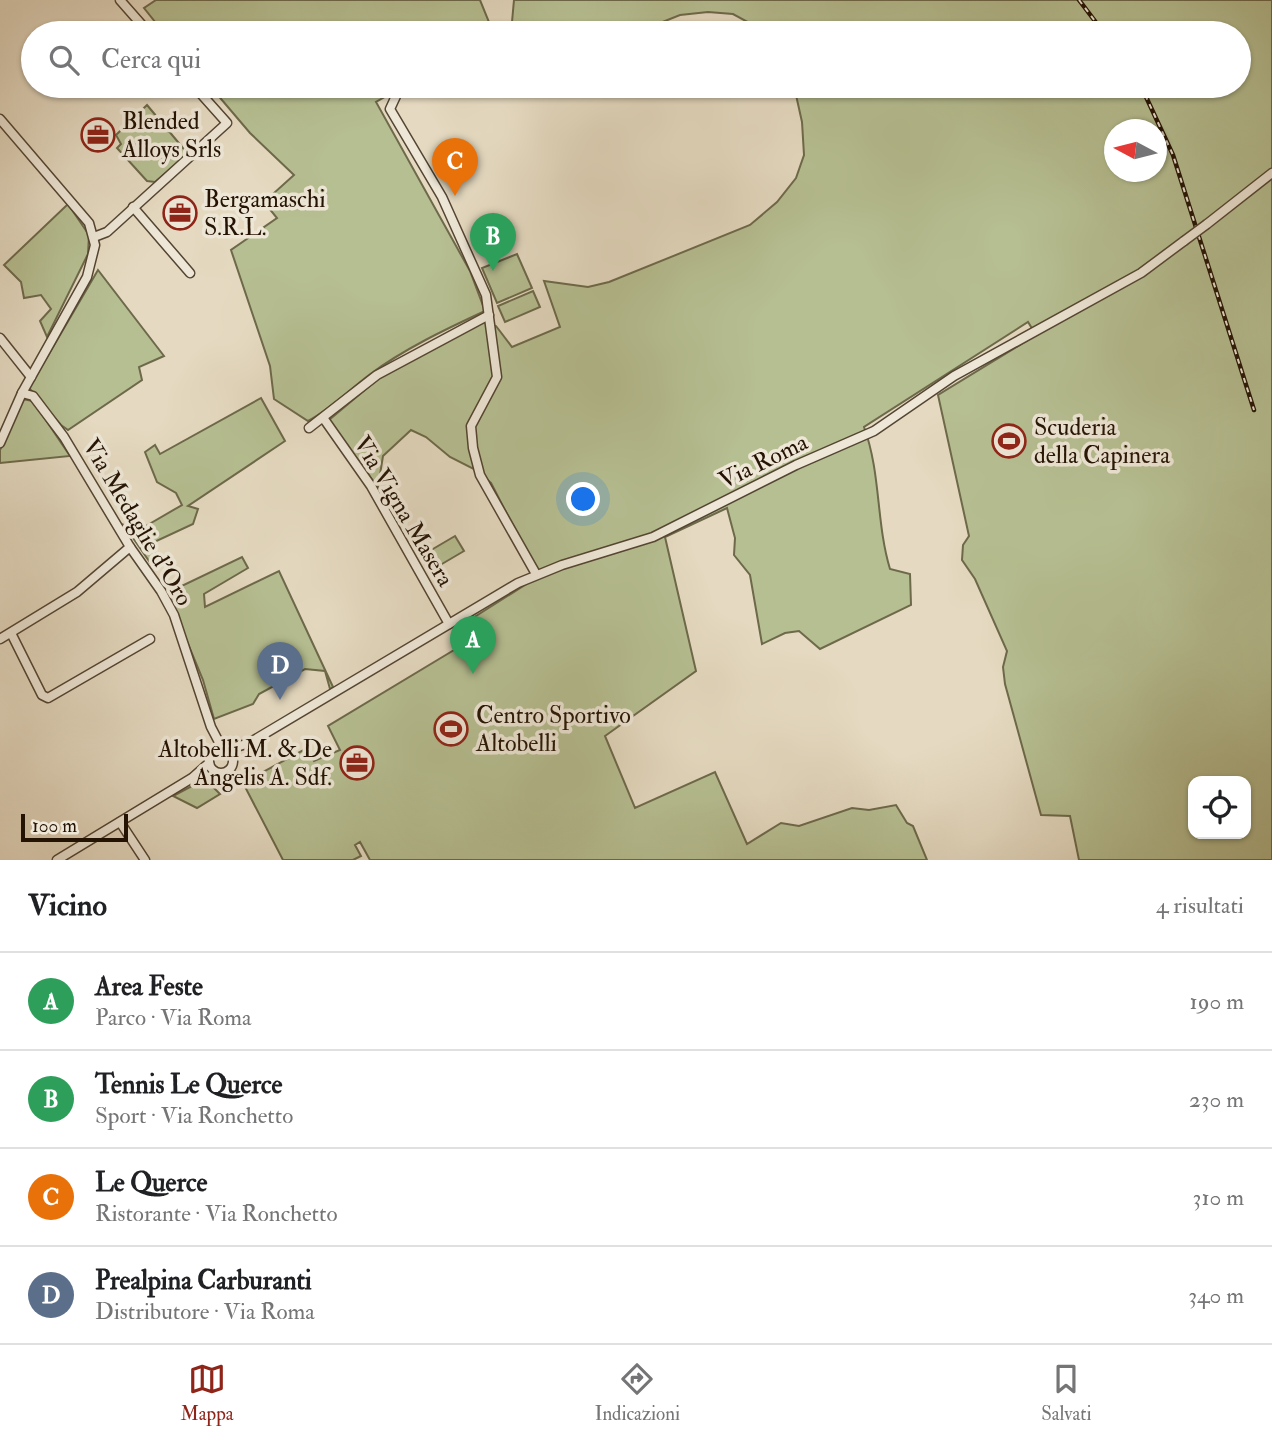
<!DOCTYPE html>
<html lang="it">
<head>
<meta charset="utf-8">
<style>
	:root { --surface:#fff; --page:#f6f6f6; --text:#202124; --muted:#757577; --line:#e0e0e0; --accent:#8f2418 }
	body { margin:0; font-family:"IM FELL Double Pica",serif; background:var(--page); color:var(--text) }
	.controls { position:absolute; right:21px; bottom:21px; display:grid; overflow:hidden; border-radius:14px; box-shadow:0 2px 5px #0004 }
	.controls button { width:63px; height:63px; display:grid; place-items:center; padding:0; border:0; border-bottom:2px solid var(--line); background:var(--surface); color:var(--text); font:35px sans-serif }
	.compass { position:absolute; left:1104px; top:119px; width:63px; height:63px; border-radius:50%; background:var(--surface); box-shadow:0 2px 5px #0004; rotate:277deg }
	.scale { position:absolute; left:21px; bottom:18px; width:107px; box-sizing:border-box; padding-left:7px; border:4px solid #241303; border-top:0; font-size:19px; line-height:24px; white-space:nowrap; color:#241303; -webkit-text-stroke:5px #eee7d7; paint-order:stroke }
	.you { position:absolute; left:584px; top:500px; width:24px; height:24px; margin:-18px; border:5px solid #fff; border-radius:50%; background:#1a73e8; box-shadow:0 0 0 10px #1a73e833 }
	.badge { display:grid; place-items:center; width:46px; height:46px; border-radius:50%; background:var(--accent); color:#fff; font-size:23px; font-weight:700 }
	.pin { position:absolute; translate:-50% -58px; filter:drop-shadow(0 2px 4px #0008) }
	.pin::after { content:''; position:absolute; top:37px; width:24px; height:21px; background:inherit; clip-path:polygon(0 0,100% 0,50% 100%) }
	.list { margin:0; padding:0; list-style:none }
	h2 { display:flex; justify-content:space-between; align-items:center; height:91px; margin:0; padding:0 28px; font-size:30px }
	h2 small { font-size:23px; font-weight:400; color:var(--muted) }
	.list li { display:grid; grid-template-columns:46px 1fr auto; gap:21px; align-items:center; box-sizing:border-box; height:98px; padding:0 28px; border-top:2px solid var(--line) }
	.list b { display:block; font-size:26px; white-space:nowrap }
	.list p { margin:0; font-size:23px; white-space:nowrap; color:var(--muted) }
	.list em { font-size:23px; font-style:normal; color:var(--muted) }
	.icon { flex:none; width:38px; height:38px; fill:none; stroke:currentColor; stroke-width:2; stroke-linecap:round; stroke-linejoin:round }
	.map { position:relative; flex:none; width:1272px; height:860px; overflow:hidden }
	.search { position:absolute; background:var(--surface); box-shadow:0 2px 5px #0004; left:21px; right:21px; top:21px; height:77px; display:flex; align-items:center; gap:18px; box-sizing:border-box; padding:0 24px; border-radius:38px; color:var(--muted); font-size:26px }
	.sheet { height:483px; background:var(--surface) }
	nav { display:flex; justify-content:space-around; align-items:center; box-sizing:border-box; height:98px; border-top:2px solid var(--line); background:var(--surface); font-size:19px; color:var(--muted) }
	nav a { display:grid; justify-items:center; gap:4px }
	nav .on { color:var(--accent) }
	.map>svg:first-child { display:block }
	.green { fill:#b6bf92; stroke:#6d694a; stroke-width:2; fill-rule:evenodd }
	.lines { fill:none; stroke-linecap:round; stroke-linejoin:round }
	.minor-casing { stroke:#544532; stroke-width:11 }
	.minor { stroke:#eee7d7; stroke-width:8 }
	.rail-casing { stroke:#241303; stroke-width:4.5 }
	.rail { stroke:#eee7d7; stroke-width:2; stroke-dasharray:5; stroke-linecap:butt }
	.minor-bridge-casing { stroke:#544532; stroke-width:11; stroke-linecap:butt }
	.minor-bridge { stroke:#eee7d7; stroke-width:8 }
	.labels { text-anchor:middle; stroke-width:7; stroke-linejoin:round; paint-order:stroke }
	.poi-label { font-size:24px; fill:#241303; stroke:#eee7d7; text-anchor:start }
	.street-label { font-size:24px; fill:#241303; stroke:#eee7d7 }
</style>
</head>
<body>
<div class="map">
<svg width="1272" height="860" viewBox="0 0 1272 860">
	<rect width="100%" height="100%" fill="#e5dac1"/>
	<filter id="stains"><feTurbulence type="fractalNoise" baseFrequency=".00286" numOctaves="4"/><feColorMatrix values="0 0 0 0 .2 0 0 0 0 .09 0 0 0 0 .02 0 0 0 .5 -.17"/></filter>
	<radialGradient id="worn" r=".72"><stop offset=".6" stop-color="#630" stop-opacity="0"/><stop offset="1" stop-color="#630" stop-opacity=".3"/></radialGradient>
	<g class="green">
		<path d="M156 0H480L491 27 460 29 461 33H164L144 8Z"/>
		<path d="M514 0H1272V860H1079L1070 816 1041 815 1005 684 1003 667 1007 651 975 579 962 560 963 545 969 536 938 395 1036 335 1028 322 864 427C881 473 876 523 890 569L910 574 911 605 820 649 799 631 785 633 762 644 750 575 734 555 735 538 727 508 665 537 696 671 605 736 635 808 715 772 747 844 781 823 799 826 852 808 869 810 896 805 907 823 913 826 927 860H370L360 842 355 845 361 856 353 860H283L243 783 307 748 314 761 340 750 328 726 454 650V630L539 576 491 483 474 469 450 457 426 437 411 430 383 456 378 487 376 485 329 420 378 379 480 321 496 326 512 347 560 327 544 281 588 287 609 282 750 225 777 202 796 178 804 155 802 122 794 86H1239V33H768L733 14 708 12 680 15 635 33H511ZM1114 130H1156V172H1114ZM1193 781H1246V834H1193Z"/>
		<path d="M210 86H404L376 102 470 271 485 311C446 329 404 349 369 375 349 390 331 409 308 421L274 399 270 366 231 250 277 218 264 202 294 175 250 133Z"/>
		<path d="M147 105 188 154 155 182 147 181 117 148 121 144 116 135Z"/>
		<path d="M68 204 89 235 88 254 47 337 40 321 51 309 41 295 24 298 21 282 4 265Z"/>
		<path d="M517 254 532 288 497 303 482 268Z"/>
		<path d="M98 270 164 356 139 367 142 380 68 430 61 425 29 388Z"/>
		<path d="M533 291 540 307 505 322 498 306Z"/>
		<path d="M261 398 285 441 188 506 198 509 193 524 152 543 158 560 151 564 124 525 139 530 182 505 176 493 157 482 145 452 155 445 160 454Z"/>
		<path d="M22 399 33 401 70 456 0 463V450Z"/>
		<path d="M455 536 464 551 430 571 421 556Z"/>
		<path d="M242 557 248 568 204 594 205 607 279 571 333 687 330 689 325 671 305 669 259 694 253 704 214 719 203 680 167 593Z"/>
		<path d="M205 779 220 794 197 808 173 796Z"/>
	</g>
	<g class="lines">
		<defs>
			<g id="minor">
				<path d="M120 0 149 33"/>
				<path d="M396 96 390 109 442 197 486 295 497 377 471 426 473 448 480 475 536 574"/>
				<path d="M0 119 89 223 95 245 87 277 22 393 0 443"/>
				<path d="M133 207 190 273"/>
				<path d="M1207 224 1272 173"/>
				<path d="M94 237 107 232 227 123 194 86"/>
				<path d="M0 338 31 377"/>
				<path d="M22 393 33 396 64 437 130 547 161 591 174 615 211 727 222 748"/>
				<path d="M324 419 371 486 449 624"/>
				<path d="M309 428 377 375 489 315"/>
				<path d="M11 633 42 695 48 698 150 639"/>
				<path d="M0 639 77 592 130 547"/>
				<circle cx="221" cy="761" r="12"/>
				<path d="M227 750 249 743 518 583 562 565 653 537 796 465 874 431 954 376 1141 273 1184 241"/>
				<path d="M120 822 145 860"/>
				<path d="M57 860 192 778 209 763"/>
			</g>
		</defs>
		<use href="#minor" class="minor-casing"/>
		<use href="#minor" class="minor"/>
		<defs>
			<g id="rail">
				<path d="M1079 0 1104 33"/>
				<path d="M1141 86 1173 155 1254 410"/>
			</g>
		</defs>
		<use href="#rail" class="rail-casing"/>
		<use href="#rail" class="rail"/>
		<defs>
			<path id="minor-bridge" d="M1184 241 1207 224"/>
		</defs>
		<use href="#minor-bridge" class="minor-bridge-casing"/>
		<use href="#minor-bridge" class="minor-bridge"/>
	</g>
	<defs>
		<symbol id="office-ring" viewBox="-11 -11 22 22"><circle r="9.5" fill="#eee7d7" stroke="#8f2418" stroke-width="1.5"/><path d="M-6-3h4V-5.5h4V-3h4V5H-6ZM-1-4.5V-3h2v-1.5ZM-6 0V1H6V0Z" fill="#8f2418"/></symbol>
		<symbol id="stadium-ring" viewBox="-11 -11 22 22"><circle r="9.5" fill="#eee7d7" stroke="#8f2418" stroke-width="1.5"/><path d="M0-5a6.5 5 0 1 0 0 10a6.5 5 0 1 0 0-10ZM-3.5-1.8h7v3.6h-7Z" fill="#8f2418"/></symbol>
	</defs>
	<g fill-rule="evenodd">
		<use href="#office-ring" x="79" y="116" width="38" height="38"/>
		<use href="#office-ring" x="161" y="194" width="38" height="38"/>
		<use href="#stadium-ring" x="990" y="422" width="38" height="38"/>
		<use href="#stadium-ring" x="432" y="710" width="38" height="38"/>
		<use href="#office-ring" x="338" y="744" width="38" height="38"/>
	</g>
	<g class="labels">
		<g class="poi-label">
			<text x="122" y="129">Blended<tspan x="122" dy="28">Alloys Srls</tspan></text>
			<text x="204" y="207">Bergamaschi<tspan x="204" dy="28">S.R.L.</tspan></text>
			<text x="1034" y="435">Scuderia<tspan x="1034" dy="28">della Capinera</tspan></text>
			<text x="476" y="723">Centro Sportivo<tspan x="476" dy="28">Altobelli</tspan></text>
			<text x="332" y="757" text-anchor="end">Altobelli M. &amp; De<tspan x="332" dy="28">Angelis A. Sdf.</tspan></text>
		</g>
		<g class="street-label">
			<text transform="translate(763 461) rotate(-26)" y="8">Via Roma</text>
			<text transform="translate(404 511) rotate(59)" y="8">Via Vigna Masera</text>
			<text transform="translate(138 522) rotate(59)" y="8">Via Medaglie d'Oro</text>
		</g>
	</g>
	<rect width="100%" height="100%" filter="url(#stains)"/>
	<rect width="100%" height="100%" fill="url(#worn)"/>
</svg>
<div class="controls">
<button><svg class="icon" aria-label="locate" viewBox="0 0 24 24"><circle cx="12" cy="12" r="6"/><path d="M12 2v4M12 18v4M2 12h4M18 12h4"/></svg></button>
</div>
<svg class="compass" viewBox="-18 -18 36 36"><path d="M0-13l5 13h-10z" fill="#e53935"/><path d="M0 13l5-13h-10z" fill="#757577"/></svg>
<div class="scale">100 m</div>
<div class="you"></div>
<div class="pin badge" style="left:473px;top:674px;background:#2e9e5b">A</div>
<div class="pin badge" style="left:493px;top:271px;background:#2e9e5b">B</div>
<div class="pin badge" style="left:455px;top:196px;background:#e8710a">C</div>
<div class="pin badge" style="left:280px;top:700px;background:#5c6f8a">D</div>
<div class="search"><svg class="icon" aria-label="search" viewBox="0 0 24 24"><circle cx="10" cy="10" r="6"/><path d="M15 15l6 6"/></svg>Cerca qui</div>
</div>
<section class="sheet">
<h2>Vicino<small>4 risultati</small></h2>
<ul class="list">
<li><span class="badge" style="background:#2e9e5b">A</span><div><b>Area Feste</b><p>Parco · Via Roma</p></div><em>190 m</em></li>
<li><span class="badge" style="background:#2e9e5b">B</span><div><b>Tennis Le Querce</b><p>Sport · Via Ronchetto</p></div><em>230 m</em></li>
<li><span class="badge" style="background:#e8710a">C</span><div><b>Le Querce</b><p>Ristorante · Via Ronchetto</p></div><em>310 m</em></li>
<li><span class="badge" style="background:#5c6f8a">D</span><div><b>Prealpina Carburanti</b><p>Distributore · Via Roma</p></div><em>340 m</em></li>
</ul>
</section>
<nav>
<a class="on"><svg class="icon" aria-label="map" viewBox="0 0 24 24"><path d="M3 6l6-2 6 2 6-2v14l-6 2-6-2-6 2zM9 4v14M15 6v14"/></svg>Mappa</a>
<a><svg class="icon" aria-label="directions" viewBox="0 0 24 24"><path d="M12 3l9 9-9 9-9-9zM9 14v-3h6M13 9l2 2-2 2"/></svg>Indicazioni</a>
<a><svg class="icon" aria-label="saved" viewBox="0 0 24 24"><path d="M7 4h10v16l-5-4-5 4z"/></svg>Salvati</a>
</nav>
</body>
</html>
